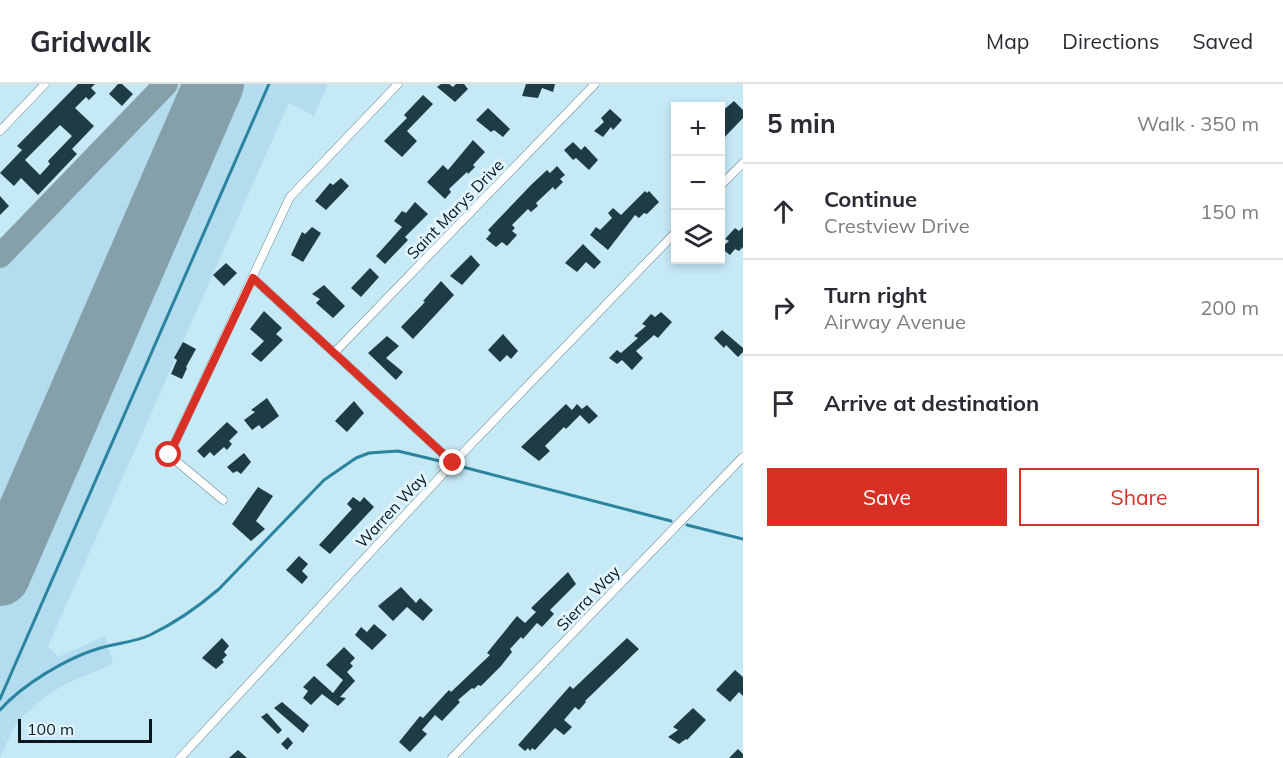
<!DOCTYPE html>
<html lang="en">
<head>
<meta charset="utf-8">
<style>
	:root { --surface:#fff; --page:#f2f2f3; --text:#2b2b33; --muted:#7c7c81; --line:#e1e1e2; --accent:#d93025 }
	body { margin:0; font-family:Mulish,sans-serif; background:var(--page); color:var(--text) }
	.controls { position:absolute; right:18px; top:18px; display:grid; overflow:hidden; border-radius:0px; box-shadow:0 3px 9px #0003 }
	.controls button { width:54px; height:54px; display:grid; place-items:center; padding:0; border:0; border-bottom:2px solid var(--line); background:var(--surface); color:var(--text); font:30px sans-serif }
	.scale { position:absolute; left:18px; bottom:15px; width:134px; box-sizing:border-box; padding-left:6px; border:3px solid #0b171c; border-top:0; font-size:16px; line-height:21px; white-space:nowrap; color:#0b171c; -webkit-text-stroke:4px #dff4fc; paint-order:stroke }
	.stop { position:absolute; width:18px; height:18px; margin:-14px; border:4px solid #d93025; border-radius:50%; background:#fff }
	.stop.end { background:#d93025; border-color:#fff; box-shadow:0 2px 6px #0008 }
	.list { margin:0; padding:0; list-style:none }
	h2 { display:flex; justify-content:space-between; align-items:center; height:78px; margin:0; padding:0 24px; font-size:26px }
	h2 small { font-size:20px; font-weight:400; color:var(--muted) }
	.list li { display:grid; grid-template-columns:39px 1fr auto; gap:18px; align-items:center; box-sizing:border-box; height:96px; padding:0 24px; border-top:2px solid var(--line) }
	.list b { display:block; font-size:22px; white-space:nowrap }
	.list p { margin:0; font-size:20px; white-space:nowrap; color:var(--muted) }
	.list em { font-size:20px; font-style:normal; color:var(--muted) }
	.actions { display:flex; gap:12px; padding:18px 24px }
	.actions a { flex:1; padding:14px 0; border:2px solid var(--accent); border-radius:0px; text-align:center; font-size:21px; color:var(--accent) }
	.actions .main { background:var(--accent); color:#fff }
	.icon { flex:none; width:33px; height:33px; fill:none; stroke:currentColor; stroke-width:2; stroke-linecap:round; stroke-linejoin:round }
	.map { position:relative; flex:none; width:743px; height:674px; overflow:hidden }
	header { display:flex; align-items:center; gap:36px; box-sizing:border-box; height:84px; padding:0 30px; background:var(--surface); border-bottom:2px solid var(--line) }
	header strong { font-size:28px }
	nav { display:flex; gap:33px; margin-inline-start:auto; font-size:21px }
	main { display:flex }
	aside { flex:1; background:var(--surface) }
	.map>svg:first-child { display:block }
	.built { fill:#b3ddee }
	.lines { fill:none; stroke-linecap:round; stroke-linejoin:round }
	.stream { stroke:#2a84a0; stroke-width:3 }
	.taxiway { stroke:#85a0aa; stroke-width:24 }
	.runway { stroke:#85a0aa; stroke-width:60 }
	.building { fill:#1e3c46; fill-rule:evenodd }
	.minor-casing { stroke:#668692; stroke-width:9 }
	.minor { stroke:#fff; stroke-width:8 }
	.route { stroke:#d93025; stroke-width:8 }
	.labels { text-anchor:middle; stroke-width:6; stroke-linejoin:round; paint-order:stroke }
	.street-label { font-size:16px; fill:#0b171c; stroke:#dff4fc }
</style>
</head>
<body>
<header>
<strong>Gridwalk</strong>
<nav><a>Map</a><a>Directions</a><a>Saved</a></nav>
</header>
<main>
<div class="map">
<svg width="743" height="674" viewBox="0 0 743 674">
	<rect width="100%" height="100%" fill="#c6e9f6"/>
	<path class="built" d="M160 0H328L314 32 289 19 48 562 58 573 105 552 113 580 63 601 43 615 25 630 13 645 0 674V164Z"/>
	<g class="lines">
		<g class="stream">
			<path d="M459 382 671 437"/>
			<path d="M687 441 743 455"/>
			<path d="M0 615 269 0"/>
			<path d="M0 626C22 601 65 575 97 565 114 559 133 559 150 551 175 539 198 523 219 505L324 396 356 374 369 369 398 367 444 378"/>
		</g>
		<g class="taxiway">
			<path d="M0 172 166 0"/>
			<path d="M0 475 10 468"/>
		</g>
		<path class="runway" d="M0 492 214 0"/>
	</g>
	<g class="building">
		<path d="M78 0H95L91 4 96 9 89 16 86 13 75 24 94 42 72 65 77 70 38 111 21 94 14 102 0 89 22 66 17 62ZM60 41 72 52 48 77 50 80 40 91 25 76Z"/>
		<path d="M118 0H122L133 10 122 22 109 10Z"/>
		<path d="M441 0H449L453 3 456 0H464L468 5 455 18 437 3Z"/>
		<path d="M526 0H555L553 8 542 4 538 14 522 12Z"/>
		<path d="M423 11 433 20 407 47 417 57 402 73 384 57 407 34 404 31Z"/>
		<path d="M734 17 743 26V34L720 58V29Z"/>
		<path d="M488 24 510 45 503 53 494 46 491 48 476 36Z"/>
		<path d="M610 25 622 36 613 46 611 43 603 53 594 47 604 38 601 34Z"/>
		<path d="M473 56 485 68 473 81 475 83 468 90 467 88 449 105 451 108 445 115 427 98 443 81 448 86Z"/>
		<path d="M573 58 581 66 585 62 598 76 589 86 576 74 573 76 564 66Z"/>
		<path d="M557 82 565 91 560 95 563 98 555 106 553 103 536 119 538 122 531 128 528 125 512 141 515 144 512 147 517 151 507 162 502 158 496 163 486 155 491 149 488 146 531 101 547 86 550 89Z"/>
		<path d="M341 94 349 102 326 126 315 117 330 99 333 101Z"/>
		<path d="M645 107 647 109 649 107 659 118 647 130 644 129 639 134 635 131 608 166 590 151 596 143 600 146 612 134 608 129 613 124 621 131Z"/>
		<path d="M0 112 9 122 0 131Z"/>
		<path d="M415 118 428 130 405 153 408 156 385 180 376 172 402 143 394 137 402 127 406 129Z"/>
		<path d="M312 143 321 149 303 178 291 171 302 148 305 150Z"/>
		<path d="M743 143V163L739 167 735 165 730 171 721 164 729 157 725 155 735 144 739 147Z"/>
		<path d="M583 160 601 178 594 185 586 178 577 188 565 179Z"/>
		<path d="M471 171 480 181 462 201 450 192Z"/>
		<path d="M226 179 237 189 224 202 213 191Z"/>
		<path d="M370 184 379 193 361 213 351 204Z"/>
		<path d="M441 197 454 211 413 255 401 243 425 218 423 217Z"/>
		<path d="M324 201 345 222 333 234 316 219 320 215 312 210Z"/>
		<path d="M264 227 282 244 276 250 283 256 261 278 251 270 264 257 250 245Z"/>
		<path d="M661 228 672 238 658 254 654 251 636 267 643 274 632 286 622 276 617 280 609 274 617 266 621 269 638 254 634 252 646 242 642 240 651 230 655 233Z"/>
		<path d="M722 246 743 264V268L738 273 726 261 724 264 714 254Z"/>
		<path d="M503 250 518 267 511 275 507 271 500 278 488 266Z"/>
		<path d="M387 252 399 262 386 274 403 288 396 296 368 269Z"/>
		<path d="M183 258 196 265 186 283 187 284 182 295 171 290 177 276 174 274Z"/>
		<path d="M267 314 279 332 262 345 259 341 252 346 244 336 255 328 251 326Z"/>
		<path d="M354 317 364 329 347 348 335 337Z"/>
		<path d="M566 320 572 326 577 320 582 325 587 321 598 332 589 340 580 331 566 345 564 343 545 362 550 367 539 377 521 363Z"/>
		<path d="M227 338 238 348 229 357 232 360 227 366 224 363 214 372 210 368 204 374 197 367Z"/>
		<path d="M244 369 251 378 241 390 237 387 233 389 227 383Z"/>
		<path d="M258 403 273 412 256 437 265 445 251 457 232 440Z"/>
		<path d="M353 413 360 418 364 413 374 423 330 470 319 461 352 425 347 420Z"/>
		<path d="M299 472 308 480 302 487 308 493 302 500 286 486Z"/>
		<path d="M568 488 576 500 550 526 554 530 542 543 537 539 523 555 521 553 510 565 512 568 501 582 481 602 478 601 474 605 472 604 458 616 460 618 442 637 435 631 422 646 427 650 410 668 399 658 420 632 423 634 449 606 451 608 490 571 487 569 517 532 525 539 536 528 531 524Z"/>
		<path d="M401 503 416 519 420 514 433 526 423 537 407 523 393 537 378 522Z"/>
		<path d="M374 540 387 551 372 566 355 551 361 543 367 548Z"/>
		<path d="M222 554 229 562 224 568 227 571 222 576 224 578 216 585 202 574Z"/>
		<path d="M627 554 639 565 585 617 586 618 579 626 575 623 564 636 572 643 564 651 555 644 535 666 532 664 530 667 528 664 525 667 518 661 570 602 573 605Z"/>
		<path d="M344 563 355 574 350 579 353 582 347 588 355 597 340 613 346 614 338 622 322 610 311 621 303 614 308 607 303 603 314 592 333 609 343 596 326 581Z"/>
		<path d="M735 586 743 593V612L739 608 730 618 716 606Z"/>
		<path d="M282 618 309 641 303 649 274 624Z"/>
		<path d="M693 624 706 636 687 656 686 655 679 660 668 653 678 646 673 643Z"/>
		<path d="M267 629 282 646 278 650 261 633Z"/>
		<path d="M288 653 293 659 287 666 281 660Z"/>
		<path d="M738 665 743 670V674H729Z"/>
		<path d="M238 666 247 674H229Z"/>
	</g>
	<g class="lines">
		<defs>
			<g id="minor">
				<path d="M0 47 45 0"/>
				<path d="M720 102 743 79"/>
				<path d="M253 194 453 379"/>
				<path d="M334 269 595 0"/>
				<path d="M223 416 169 371 290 113 398 0"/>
				<path d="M180 674 453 379 676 148"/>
				<path d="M452 674 743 373"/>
			</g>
		</defs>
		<use href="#minor" class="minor-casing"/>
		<use href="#minor" class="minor"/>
	</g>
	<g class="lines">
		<path class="route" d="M169 371 253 194 453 379"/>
	</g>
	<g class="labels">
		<g class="street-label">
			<text transform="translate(455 125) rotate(-46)" y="6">Saint Marys Drive</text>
			<text transform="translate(391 426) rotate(-47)" y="6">Warren Way</text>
			<text transform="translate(588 514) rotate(-46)" y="6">Sierra Way</text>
		</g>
	</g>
</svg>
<div class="controls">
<button>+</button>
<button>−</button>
<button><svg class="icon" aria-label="layers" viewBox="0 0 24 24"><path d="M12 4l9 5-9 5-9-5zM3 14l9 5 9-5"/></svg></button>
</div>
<div class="scale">100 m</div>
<div class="stop" style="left:169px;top:371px"></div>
<div class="stop end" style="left:453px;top:379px"></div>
</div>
<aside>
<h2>5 min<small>Walk · 350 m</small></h2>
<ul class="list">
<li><svg class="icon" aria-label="ahead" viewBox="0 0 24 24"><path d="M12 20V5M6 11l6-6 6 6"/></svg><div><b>Continue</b><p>Crestview Drive</p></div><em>150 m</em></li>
<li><svg class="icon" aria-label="right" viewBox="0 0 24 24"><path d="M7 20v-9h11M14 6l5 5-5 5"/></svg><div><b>Turn right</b><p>Airway Avenue</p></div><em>200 m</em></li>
<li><svg class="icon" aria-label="arrive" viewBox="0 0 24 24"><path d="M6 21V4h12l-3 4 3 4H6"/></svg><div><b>Arrive at destination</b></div></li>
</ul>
<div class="actions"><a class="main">Save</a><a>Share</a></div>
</aside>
</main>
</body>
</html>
